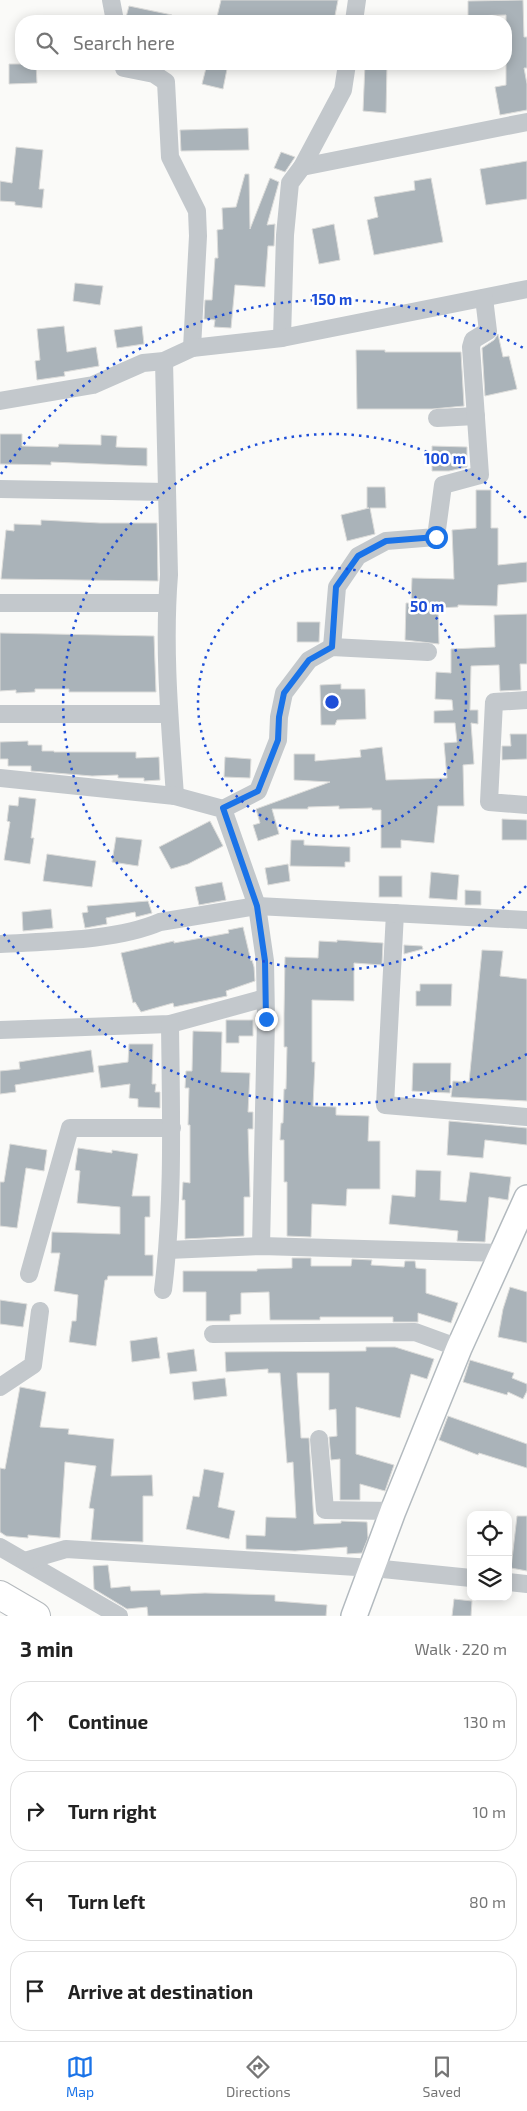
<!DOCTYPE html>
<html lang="en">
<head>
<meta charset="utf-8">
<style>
	:root { --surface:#fff; --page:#f2f2f2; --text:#222; --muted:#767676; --line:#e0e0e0; --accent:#1a73e8 }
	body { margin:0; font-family:"Exo 2",sans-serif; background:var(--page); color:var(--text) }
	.controls { position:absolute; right:15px; bottom:15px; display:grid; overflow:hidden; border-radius:10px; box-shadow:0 2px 12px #0003 }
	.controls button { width:45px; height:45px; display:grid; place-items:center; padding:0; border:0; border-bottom:1px solid var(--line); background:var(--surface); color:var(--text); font:25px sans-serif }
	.stop { position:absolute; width:15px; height:15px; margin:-11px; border:4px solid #1a73e8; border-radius:50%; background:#fff }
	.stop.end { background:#1a73e8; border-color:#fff; box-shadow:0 1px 5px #0008 }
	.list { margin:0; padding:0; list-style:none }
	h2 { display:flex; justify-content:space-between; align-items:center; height:65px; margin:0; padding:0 20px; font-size:21px }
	h2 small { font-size:16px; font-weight:400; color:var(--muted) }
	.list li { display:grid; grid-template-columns:32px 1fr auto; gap:15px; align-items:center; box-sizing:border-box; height:80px; margin:0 10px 10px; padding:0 10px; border:1px solid var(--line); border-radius:20px }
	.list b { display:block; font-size:19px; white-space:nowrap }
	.list em { font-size:16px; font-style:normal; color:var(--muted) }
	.icon { flex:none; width:28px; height:28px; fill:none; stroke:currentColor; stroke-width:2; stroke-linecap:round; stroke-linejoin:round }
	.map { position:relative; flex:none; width:527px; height:1616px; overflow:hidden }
	.search { position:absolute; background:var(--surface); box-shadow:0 2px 12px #0003; left:15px; right:15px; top:15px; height:55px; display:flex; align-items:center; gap:12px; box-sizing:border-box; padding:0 18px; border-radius:20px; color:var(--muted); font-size:19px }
	.sheet { height:425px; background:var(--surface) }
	nav { display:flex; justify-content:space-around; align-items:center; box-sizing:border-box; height:70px; border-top:1px solid var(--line); background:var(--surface); font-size:14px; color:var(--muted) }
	nav a { display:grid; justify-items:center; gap:2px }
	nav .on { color:var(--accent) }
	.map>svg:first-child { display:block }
	.building { fill:#aab3b9; stroke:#dcdcda }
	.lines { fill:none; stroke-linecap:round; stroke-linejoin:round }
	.secondary-casing { stroke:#b3babf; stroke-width:28 }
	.highway-casing { stroke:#b4b9bd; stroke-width:30 }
	.street { stroke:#c3c8cc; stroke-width:18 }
	.secondary { stroke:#fff; stroke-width:25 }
	.highway { stroke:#fff; stroke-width:28 }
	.route { stroke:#1a73e8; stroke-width:6 }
	.ring { fill:none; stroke:#1d4ed8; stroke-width:2.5; stroke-dasharray:2.5 5 }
	.centre { fill:#1d4ed8; stroke:#fff; stroke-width:2.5 }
	.ring-label { font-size:15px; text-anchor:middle; font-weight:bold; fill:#1d4ed8; stroke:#fff; stroke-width:5; stroke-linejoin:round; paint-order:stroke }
</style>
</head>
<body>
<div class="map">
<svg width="527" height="1616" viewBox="0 0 527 1616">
	<rect width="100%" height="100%" fill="#fafaf8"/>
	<g class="building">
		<path d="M221 0H338L334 21H216Z"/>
		<path d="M523 0 524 37H527V68H524L527 84V110L500 115 495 87 506 85V15L468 16V1Z"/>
		<path d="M129 6 172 15V21H125Z"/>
		<path d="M9 64H36L37 83 9 84Z"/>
		<path d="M207 64H228L223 89 202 84Z"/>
		<path d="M365 64H387L386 113 363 111Z"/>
		<path d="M248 128 249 150 181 151 180 130Z"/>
		<path d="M16 147 43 150 39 189H44L42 208 15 205V202L0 201V181L12 183Z"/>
		<path d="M281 152 295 157 285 172 274 168Z"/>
		<path d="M527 161V199L486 205 480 169Z"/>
		<path d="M245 174H249L250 229 270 178 279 182 267 225 275 224 274 246H268L265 287 235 285 231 328 214 327 215 320 204 319 205 300H212L215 258H218L217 230 223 229 222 208 236 207Z"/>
		<path d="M431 178 443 242 374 255 367 220 378 217 374 197 415 190 414 181Z"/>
		<path d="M334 224 340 260 319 264 312 229Z"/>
		<path d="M75 283 103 286 100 305 73 301Z"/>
		<path d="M64 326 67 352 96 347 99 366 64 372 65 376 37 380 35 361 40 360 37 329Z"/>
		<path d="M142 326 144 344 117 348 114 330Z"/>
		<path d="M498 334 503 357 509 356 517 389 485 396 482 348 494 340Z"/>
		<path d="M356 350H385V352H461L464 406 432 409H357Z"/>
		<path d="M0 434H22V446L58 447 59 444 101 445V435L117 436 116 447 147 448V466L51 462V465L0 464Z"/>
		<path d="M432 446 467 447V467L449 471H432Z"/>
		<path d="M367 487H385L386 508H370L375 534 347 541 341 515 369 508H367Z"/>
		<path d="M476 490H491V528H498V565L527 562V582L498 585 497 606 458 605V607L438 608 439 644 405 640 406 603H411L412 578 454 579 452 530 476 528Z"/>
		<path d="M41 520 100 523H157L158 581 1 579 6 530 14 531V524L41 525Z"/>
		<path d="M527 614V664H520L521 690 500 691 499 665 471 666 470 710H478V724L471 723 474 764 463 765 464 806H438L434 843 401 840V848H381V810H372V808L339 809V806L308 807V809H272L279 834 258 841 253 825 260 823 256 809 330 782 294 780V754H315V761L361 757 360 750 382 747 386 780 447 778 444 743 457 742 455 723H434V711L453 710 452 700 435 699 436 672 451 673V649L495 647 494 615Z"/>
		<path d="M297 622H320L319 642H297Z"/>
		<path d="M0 633 154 636 156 692H69V689H35V692L16 693V690L0 691Z"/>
		<path d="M341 684V689H365L366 719 337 720 335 725H321L320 685Z"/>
		<path d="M510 734H527V759L502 760V746H511Z"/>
		<path d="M28 741V745H42V751H54V752H136V758L159 757 160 780 144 781V778H118V775L92 776 31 771V766H8V759H0V742Z"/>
		<path d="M225 757 251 759 250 778 224 777Z"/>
		<path d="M19 797 36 799 31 838H34L30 864 4 860 10 822 7 821 9 805 18 806Z"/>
		<path d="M502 819 527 820V840H502Z"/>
		<path d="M210 821 223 846 188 864 171 869 159 847Z"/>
		<path d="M116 837 142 840 138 866 112 862Z"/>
		<path d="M291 840H304V845L350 847V862H345V867L290 866Z"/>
		<path d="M47 854 96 861 92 887 43 881Z"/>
		<path d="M288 864 290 881 268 885 265 868Z"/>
		<path d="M431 872 459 875 457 900 429 898Z"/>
		<rect x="379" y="876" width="23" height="21"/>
		<path d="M222 882 226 900 199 905 195 887Z"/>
		<path d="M465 890 481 891V905H465Z"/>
		<path d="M148 901 152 913 136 917 135 912 106 918 107 924 85 928 82 913 88 912 87 906Z"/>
		<path d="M51 909 53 928 23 931 22 912Z"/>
		<path d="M243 927 251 961 252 960 254 967 255 981 226 991 227 996 174 1007 173 1003 141 1012 135 1002 133 1003 121 953 174 941V943L229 933 228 930Z"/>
		<path d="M337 940 383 943 382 965 354 963V1001L312 1000V1062H315L313 1106 336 1107V1115L369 1116 368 1141H380V1189H347L346 1206 312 1204 311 1237 287 1236V1182H284V1140H280L281 1123H283L284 1089H286L287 1047H284V1014L285 957 318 958 319 941 337 942Z"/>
		<path d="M404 945 422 946 423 949 404 954Z"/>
		<path d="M482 950 503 951 500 976 527 979V1101L451 1097 453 1081 469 1082Z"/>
		<path d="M420 984H452L451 1006H416V991H420Z"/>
		<path d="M226 1020H253V1036H239V1043H226Z"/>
		<path d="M193 1031 222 1032 221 1072 250 1073 248 1112H253V1129H248L250 1197H244V1236L185 1239V1200H182L183 1182 190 1183V1125H188L189 1088H185L186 1071H192Z"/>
		<path d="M129 1044H153L152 1084H156L155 1092H160V1108L138 1107V1099L129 1098 130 1084 101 1088 98 1066 128 1062Z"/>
		<path d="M91 1050 94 1072 15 1085 16 1092 0 1094V1071L20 1069 19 1062Z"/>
		<path d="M413 1063H451L450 1093 412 1091Z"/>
		<path d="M449 1121 527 1128V1145L485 1140 483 1158 447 1155Z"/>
		<path d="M10 1144 47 1150 44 1171 26 1168 17 1228 0 1226V1182H4Z"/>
		<path d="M78 1148 112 1153V1150L138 1154 132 1196H150V1217H145V1255H153V1276H108L107 1280H105L96 1346 69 1342 72 1321H76L78 1295 54 1291 60 1253H51L52 1232 120 1234V1207L77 1203 80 1171 75 1170Z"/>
		<path d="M416 1170 441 1171 440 1200 466 1202 470 1172 511 1177 508 1200 489 1197 485 1242 457 1241 458 1231 389 1224 392 1195 415 1197Z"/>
		<path d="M292 1258H311V1266H351L352 1259 372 1260 371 1265 404 1267 405 1261H415L416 1268 426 1269V1293L458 1303 451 1323 418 1313V1322H393V1317H320V1320H270L269 1292 241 1293V1314L230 1315V1321H206V1292H183V1271H257V1269L292 1268Z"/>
		<path d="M510 1287 527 1292V1343L498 1337 503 1309Z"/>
		<path d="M0 1300 27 1304 23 1327 0 1324Z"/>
		<path d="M157 1337 160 1358 132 1362 130 1341Z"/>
		<path d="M366 1347H395L434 1359 427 1379 411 1374 400 1418 356 1407V1454L394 1465 385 1491 360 1484V1500H340V1459L331 1460 329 1437 337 1436 336 1409 329 1410V1373H297L301 1438H309L314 1524 341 1523V1521L367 1522 368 1538 362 1553 347 1554V1547L295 1551 246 1549V1535L265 1536 266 1517 296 1518 293 1462 287 1463 280 1373H268V1369L226 1372 225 1352 366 1351Z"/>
		<path d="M194 1349 197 1371 170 1374 167 1353Z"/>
		<path d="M470 1360 514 1373 512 1378 527 1384V1391L523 1399 508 1392 507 1395 463 1382Z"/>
		<path d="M225 1378 227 1396 194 1400 192 1382Z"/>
		<path d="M20 1387 46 1392 40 1427 69 1429 68 1434 114 1439 111 1476 152 1475 153 1496H143V1542L91 1540 94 1509 89 1508 96 1466 65 1462 60 1538 28 1535V1538L6 1536 0 1532V1468L5 1469Z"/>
		<path d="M448 1416 527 1444V1468L479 1453 478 1455 439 1440Z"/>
		<path d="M204 1469 224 1473 218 1507 235 1511 229 1539 186 1529 193 1496 199 1497Z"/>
		<path d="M517 1516H527V1571L511 1568Z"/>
		<path d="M108 1565 111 1588 130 1586 131 1591 160 1590 161 1595 205 1593 275 1595V1601L327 1605 326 1616H148L147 1607 127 1609 94 1589 93 1566Z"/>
		<path d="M454 1599 472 1601 471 1616H452Z"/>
	</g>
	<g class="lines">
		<defs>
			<path id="secondary" d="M354 1616 393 1511 459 1348 527 1198"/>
			<path id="highway" d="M0 1595 36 1616"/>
		</defs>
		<use href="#secondary" class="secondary-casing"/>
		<use href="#highway" class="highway-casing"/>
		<g class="street">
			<path d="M111 0 115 21"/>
			<path d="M354 21 357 0"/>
			<path d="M123 64 124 68 154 74 166 82 170 157 197 211 198 236 192 348"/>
			<path d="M302 167 527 122"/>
			<path d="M282 338 285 235 290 183 302 167 343 90 347 64"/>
			<path d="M164 361 169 575C163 649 170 723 175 796"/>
			<path d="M0 401 93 385 143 363 164 361 192 348 282 338 527 289"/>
			<path d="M437 418 476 416"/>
			<path d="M0 489 167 492"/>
			<path d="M0 603H167"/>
			<path d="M332 647 337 587 358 556 386 541 436 537 443 485 480 475 471 347 473 340 488 331 484 298"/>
			<path d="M527 700 494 702 489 802 527 805"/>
			<path d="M0 714H169"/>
			<path d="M0 778 175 796 223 809 257 906 265 961 266 1019 261 1246"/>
			<path d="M223 809 258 791 278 740 279 717 284 693 309 660 332 647 428 652"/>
			<path d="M395 913 385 1105 527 1117"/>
			<path d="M0 944C48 941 116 941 160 922L257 906 527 920"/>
			<path d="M0 1030 170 1024 265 998"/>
			<path d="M168 1250 261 1246 501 1253"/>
			<path d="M29 1274 70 1128H172"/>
			<path d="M163 1290C174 1202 171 1113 170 1024"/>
			<path d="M213 1334 415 1332 459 1348"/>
			<path d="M0 1387 33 1365 40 1311"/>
			<path d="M319 1439 325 1510 393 1511"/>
			<path d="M0 1547 119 1616"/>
			<path d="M25 1561 66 1549 373 1568 471 1578"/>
			<path d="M508 1582 527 1584"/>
		</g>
		<use href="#secondary" class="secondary"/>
		<use href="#highway" class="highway"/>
	</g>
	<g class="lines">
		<path class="route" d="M266 1019 265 961 257 906 223 808 258 791 278 740 279 717 284 693 309 660 332 647 336 587 358 556 386 541 436 537"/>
	</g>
	<g class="ring">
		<circle cx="332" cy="702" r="134"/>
		<path d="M526 886A268 268 0 1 1 526 518"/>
		<path d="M527 1054A402 402 0 0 1 1 930M1 474A402 402 0 0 1 527 350"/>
	</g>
	<circle cx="332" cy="702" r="8" class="centre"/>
	<g class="ring-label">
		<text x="332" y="305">150 m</text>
		<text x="445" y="464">100 m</text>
		<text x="427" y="612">50 m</text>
	</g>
</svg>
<div class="controls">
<button><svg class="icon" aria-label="locate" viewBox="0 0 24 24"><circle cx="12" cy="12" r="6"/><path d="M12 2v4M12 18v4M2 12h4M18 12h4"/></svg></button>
<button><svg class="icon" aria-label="layers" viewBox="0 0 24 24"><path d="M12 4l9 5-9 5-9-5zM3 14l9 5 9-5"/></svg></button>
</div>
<div class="stop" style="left:436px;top:537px"></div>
<div class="stop end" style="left:266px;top:1019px"></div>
<div class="search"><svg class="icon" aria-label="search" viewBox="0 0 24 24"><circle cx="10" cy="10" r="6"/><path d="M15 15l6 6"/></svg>Search here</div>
</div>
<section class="sheet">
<h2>3 min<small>Walk · 220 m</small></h2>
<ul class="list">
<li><svg class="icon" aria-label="ahead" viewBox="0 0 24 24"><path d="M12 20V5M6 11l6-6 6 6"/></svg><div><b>Continue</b></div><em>130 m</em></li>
<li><svg class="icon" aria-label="right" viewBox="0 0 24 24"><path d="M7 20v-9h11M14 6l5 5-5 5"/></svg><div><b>Turn right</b></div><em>10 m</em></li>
<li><svg class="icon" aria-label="left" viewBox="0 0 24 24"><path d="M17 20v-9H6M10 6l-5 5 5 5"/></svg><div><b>Turn left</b></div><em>80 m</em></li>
<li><svg class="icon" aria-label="arrive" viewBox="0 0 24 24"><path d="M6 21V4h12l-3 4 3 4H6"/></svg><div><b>Arrive at destination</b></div></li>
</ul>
</section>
<nav>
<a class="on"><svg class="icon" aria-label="map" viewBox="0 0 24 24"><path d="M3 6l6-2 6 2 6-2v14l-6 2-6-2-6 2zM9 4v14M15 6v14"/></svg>Map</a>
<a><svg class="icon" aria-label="directions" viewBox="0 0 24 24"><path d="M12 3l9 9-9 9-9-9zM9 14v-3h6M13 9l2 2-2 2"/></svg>Directions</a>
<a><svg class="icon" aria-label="saved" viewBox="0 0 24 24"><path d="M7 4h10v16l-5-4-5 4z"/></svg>Saved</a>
</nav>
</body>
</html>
